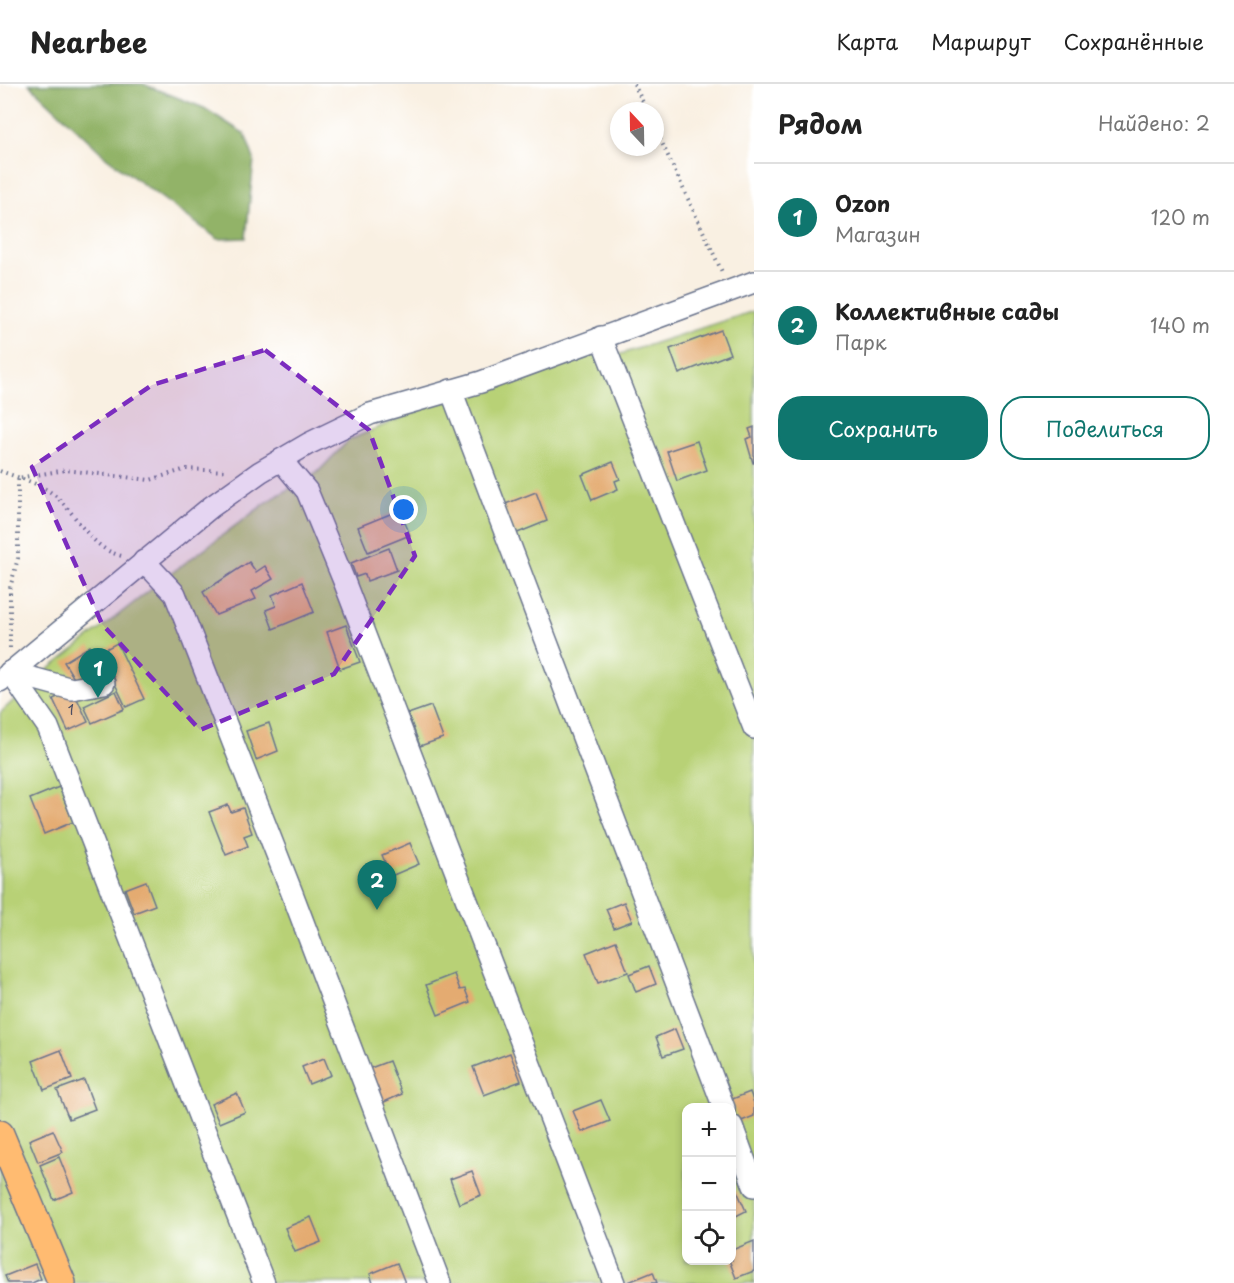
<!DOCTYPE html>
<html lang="ru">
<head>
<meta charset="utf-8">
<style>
	:root { --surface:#fff; --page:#f6f6f6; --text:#222; --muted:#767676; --line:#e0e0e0; --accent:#0f766e }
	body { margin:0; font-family:"Playpen Sans",sans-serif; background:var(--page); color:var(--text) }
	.controls { position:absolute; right:18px; bottom:18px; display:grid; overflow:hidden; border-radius:12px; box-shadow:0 3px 9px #0003 }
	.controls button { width:54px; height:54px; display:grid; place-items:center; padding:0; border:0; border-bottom:2px solid var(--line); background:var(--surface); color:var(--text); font:30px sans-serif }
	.compass { position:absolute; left:610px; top:18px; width:54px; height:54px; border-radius:50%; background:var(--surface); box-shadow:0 3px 9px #0003; rotate:338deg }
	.you { position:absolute; left:404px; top:426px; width:21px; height:21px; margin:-15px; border:4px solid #fff; border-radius:50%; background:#1a73e8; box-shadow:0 0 0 9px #1a73e833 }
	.badge { display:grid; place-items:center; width:39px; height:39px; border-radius:50%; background:var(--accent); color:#fff; font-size:20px; font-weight:700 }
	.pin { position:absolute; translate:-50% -50px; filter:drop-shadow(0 2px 3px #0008) }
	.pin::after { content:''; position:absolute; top:32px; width:21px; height:18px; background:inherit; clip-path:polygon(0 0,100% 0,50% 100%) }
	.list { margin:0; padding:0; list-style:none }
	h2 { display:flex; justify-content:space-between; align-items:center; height:78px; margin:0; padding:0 24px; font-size:26px }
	h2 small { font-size:20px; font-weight:400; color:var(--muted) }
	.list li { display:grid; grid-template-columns:39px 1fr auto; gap:18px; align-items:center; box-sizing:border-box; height:108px; padding:0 24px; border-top:2px solid var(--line) }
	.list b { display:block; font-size:22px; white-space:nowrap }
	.list p { margin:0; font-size:20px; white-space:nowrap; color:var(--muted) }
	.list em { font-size:20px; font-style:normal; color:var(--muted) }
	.actions { display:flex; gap:12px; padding:18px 24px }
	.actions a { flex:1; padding:14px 0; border:2px solid var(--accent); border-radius:24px; text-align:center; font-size:21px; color:var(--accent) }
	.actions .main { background:var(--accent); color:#fff }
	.icon { flex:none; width:33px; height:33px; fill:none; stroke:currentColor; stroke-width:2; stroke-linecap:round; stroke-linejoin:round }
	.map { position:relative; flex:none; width:754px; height:1199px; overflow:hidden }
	header { display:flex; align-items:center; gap:36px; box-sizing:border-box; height:84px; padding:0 30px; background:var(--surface); border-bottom:2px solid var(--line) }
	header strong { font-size:28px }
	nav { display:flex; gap:33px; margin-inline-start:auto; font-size:21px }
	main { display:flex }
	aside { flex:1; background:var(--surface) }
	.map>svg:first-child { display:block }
	.green { fill:#b8d176; stroke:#6a806a; stroke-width:1.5; fill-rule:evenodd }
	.forest { fill:#92b367; stroke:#567162; stroke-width:1.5 }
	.building { fill:#e4ab71 }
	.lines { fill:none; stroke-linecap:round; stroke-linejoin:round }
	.minor-casing { stroke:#69738c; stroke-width:24 }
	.major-casing { stroke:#69738c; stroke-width:30 }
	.path { stroke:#69738c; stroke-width:4; stroke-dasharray:1.5 4.5; stroke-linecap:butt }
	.minor { stroke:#fff; stroke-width:21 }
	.major { stroke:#ffbb71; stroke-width:27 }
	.marked { fill:#7b2cbf; fill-opacity:0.2; stroke:#7b2cbf; stroke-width:4.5; stroke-dasharray:12 8; stroke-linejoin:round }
	.labels { text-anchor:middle; stroke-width:4.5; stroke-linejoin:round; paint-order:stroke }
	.number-label { font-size:14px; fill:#4d4e63 }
</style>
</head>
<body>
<header>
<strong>Nearbee</strong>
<nav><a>Карта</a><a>Маршрут</a><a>Сохранённые</a></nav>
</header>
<main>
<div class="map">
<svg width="754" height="1199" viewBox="0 0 754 1199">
	<rect width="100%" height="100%" fill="#fff"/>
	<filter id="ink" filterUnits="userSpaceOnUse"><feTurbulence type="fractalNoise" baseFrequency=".0167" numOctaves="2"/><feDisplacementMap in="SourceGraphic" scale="12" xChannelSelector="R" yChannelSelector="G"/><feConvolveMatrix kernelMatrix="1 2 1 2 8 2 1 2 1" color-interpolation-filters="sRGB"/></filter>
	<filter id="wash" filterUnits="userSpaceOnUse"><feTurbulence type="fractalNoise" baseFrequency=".008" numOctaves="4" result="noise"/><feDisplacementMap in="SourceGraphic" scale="24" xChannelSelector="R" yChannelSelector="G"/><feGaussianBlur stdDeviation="1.35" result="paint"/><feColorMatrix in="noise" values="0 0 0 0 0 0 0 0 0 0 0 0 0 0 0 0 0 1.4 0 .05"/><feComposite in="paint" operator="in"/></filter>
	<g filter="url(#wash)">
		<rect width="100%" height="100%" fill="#f9f0e2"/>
		<path class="green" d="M754 227V1199H0V629L40 592 177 485 270 416 317 389 349 356 429 322 530 294 584 272 621 270ZM686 1024H732V1176H686Z"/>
		<path class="forest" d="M29 0H143L204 24 245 50 254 75 246 154 218 155 107 74Z"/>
		<g id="blocks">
			<g class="building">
				<path d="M721 246 730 270 679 290 670 265Z"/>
				<path d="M754 343V379H753L746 355 752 353 749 345Z"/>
				<path d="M697 357 707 386 677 397 667 367Z"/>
				<path d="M613 378 620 395 615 397 618 405 592 416 582 391Z"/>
				<path d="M536 408 547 437 515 450 503 421Z"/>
				<path d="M400 426 410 451 368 468 358 443Z"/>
				<path d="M389 464 397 486 367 497 365 490 356 493 351 479Z"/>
				<path d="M249 478 256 488 265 482 273 495 252 507 256 515 216 531 203 508Z"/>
				<path d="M302 498 314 528 273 545 266 526 276 522 272 511Z"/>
				<path d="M346 541 360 578 340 585 327 548Z"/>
				<path d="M117 559 144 615 126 623 100 568Z"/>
				<path d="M90 562 101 579 75 596 64 578Z"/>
				<path d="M73 606 88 638 68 647 53 615Z"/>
				<path d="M116 607 124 625 92 639 84 622Z"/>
				<path d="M431 622 443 654 420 662 408 630Z"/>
				<path d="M269 639 278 667 256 676 246 647Z"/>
				<path d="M59 703 73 738 44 750 30 715Z"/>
				<path d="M228 721 231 728 243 724 252 749 244 752 248 762 226 771 209 728Z"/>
				<path d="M410 759 419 780 391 792 382 771Z"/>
				<path d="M146 797 155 821 134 829 125 805Z"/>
				<path d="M624 818 632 837 614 844 606 825Z"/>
				<path d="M616 857 628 888 598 899 586 869Z"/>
				<path d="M649 882 656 900 636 908 629 890Z"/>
				<path d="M454 890 460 906 465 905 470 918 438 931 426 901Z"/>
				<path d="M675 945 683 965 663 972 656 953Z"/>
				<path d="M61 966 72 995 44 1006 33 977Z"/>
				<path d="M510 969 521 997 484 1011 473 983Z"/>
				<path d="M324 974 331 991 309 1000 302 983Z"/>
				<path d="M389 977 402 1010 382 1019 368 985Z"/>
				<path d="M84 996 95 1025 69 1035 57 1006Z"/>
				<path d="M750 1008 754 1019V1032L739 1038 730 1016Z"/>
				<path d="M237 1009 245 1028 219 1039 211 1020Z"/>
				<path d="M601 1016 610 1037 582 1048 573 1027Z"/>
				<path d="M53 1046 63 1068 38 1078 29 1056Z"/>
				<path d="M59 1073 73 1108 54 1116 40 1081Z"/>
				<path d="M472 1087 481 1111 459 1120 450 1095Z"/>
				<path d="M737 1107 746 1127 732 1134V1110Z"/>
				<path d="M311 1133 321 1158 295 1168 285 1144Z"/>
				<path d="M754 1157V1187L736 1194 729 1176H732V1166Z"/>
				<path d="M397 1179 405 1199H373L370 1190Z"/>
				<path d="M35 1180 41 1195 32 1199H8L5 1192Z"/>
				<path d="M653 1188 657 1199H626Z"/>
			</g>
		</g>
	</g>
	<g filter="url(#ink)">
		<use href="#blocks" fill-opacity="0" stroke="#69738c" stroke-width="1.5"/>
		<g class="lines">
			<defs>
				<g id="minor">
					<path d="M601 253 754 644"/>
					<path d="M451 306 724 1024"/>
					<path d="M281 376 307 407 344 497 614 1199"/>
					<path d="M144 477 175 510 292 809 440 1199"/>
					<path d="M10 588 48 643 264 1199"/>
					<path d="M10 588 72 605 104 599"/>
					<path d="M0 597 211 423 260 388 308 360 370 330 481 298 754 198"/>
					<path d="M732 1042 754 1102"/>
				</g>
				<path id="major" d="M0 1050 62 1199"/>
			</defs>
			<use href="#minor" class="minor-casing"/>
			<use href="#major" class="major-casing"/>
			<g class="path">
				<path d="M634 0 647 27"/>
				<path d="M655 44 723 190"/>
				<path d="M0 387C16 393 35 398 49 407 76 425 87 464 122 472"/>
				<path d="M10 564V504L18 474V394L66 386 150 396 186 385 226 387"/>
			</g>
			<use href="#minor" class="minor"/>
			<use href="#major" class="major"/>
		</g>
	</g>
	<path class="marked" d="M265 266 369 346 415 472 334 590 200 646 102 540 32 383 152 301Z"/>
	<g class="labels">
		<g class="number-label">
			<text x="71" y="631">1</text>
		</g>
	</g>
</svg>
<div class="controls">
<button>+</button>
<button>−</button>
<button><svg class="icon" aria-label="locate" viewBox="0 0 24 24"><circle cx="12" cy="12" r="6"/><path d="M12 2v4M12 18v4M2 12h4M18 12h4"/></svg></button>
</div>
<svg class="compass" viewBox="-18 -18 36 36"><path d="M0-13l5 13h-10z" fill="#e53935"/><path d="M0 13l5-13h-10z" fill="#767676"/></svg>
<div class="you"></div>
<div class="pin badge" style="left:98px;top:614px">1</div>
<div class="pin badge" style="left:377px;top:826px">2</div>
</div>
<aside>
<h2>Рядом<small>Найдено: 2</small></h2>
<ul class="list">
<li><span class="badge">1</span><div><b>Ozon</b><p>Магазин</p></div><em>120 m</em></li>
<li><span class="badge">2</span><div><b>Коллективные сады</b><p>Парк</p></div><em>140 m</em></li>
</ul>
<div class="actions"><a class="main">Сохранить</a><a>Поделиться</a></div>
</aside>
</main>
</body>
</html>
